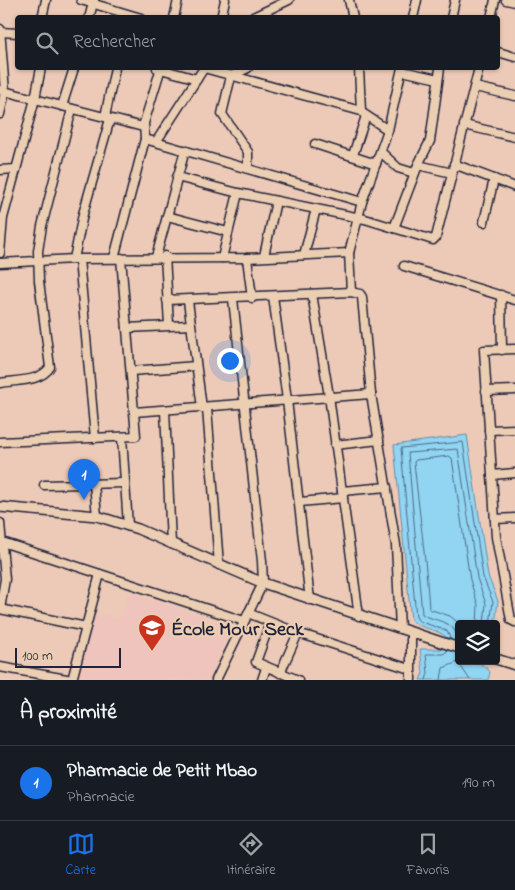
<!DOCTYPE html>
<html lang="fr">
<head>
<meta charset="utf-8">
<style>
	:root { --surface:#171b24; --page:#242831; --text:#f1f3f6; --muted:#9ea1a6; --line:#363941; --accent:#1a73e8 }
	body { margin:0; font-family:"Indie Flower",sans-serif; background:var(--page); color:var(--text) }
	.controls { position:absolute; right:15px; bottom:15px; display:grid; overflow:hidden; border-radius:5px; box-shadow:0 1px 4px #0004 }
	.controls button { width:45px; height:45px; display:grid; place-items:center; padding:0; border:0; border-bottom:1px solid var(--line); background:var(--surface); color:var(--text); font:25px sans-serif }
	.scale { position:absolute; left:15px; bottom:12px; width:106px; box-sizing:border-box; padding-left:5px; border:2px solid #22223b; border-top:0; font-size:14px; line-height:18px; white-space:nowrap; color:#22223b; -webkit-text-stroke:4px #eccfb3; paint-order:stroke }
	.you { position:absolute; left:229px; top:360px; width:18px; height:18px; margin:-12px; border:4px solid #fff; border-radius:50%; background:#1a73e8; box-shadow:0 0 0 8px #1a73e833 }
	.badge { display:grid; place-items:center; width:32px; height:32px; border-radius:50%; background:var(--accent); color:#fff; font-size:16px; font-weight:700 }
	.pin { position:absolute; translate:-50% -41px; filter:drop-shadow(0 1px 2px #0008) }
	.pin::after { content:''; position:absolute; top:26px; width:18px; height:15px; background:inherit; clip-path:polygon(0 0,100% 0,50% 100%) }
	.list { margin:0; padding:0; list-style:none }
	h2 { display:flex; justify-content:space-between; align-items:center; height:65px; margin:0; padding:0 20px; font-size:21px }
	h2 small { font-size:16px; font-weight:400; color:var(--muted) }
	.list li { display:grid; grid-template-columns:32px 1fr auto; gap:15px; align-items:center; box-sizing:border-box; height:75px; padding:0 20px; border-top:1px solid var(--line) }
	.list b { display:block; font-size:19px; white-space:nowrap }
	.list p { margin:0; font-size:16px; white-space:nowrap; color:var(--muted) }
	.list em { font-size:16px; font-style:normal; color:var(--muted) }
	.icon { flex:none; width:28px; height:28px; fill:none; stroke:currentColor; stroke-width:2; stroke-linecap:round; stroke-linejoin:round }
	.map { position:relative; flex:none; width:515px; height:680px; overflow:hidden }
	.search { position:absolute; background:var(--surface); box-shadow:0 1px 4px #0004; left:15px; right:15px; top:15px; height:55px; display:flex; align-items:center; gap:12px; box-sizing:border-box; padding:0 18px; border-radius:5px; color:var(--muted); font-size:19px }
	.sheet { height:140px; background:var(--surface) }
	nav { display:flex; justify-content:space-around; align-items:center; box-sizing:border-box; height:70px; border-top:1px solid var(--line); background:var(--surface); font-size:14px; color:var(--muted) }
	nav a { display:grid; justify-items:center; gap:2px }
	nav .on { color:var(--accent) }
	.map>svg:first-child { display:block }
	.built { fill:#eec4bc }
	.water { fill:#91d5f3; stroke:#658da9 }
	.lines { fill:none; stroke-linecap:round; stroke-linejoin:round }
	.shore { stroke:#4e6a85; stroke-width:1 }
	.minor-casing { stroke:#22223b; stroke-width:11 }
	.tertiary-casing { stroke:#22223b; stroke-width:12 }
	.minor { stroke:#eccfb3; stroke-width:8 }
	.tertiary { stroke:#eccfb3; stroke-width:9 }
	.labels { text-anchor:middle; stroke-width:4.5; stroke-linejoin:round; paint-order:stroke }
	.poi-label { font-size:20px; font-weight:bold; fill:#22223b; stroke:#eccfb3; text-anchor:start }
</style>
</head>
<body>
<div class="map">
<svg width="515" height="680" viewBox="0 0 515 680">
	<rect width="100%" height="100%" fill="#edcab7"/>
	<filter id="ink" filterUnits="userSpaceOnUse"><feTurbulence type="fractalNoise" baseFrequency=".02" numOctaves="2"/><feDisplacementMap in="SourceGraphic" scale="10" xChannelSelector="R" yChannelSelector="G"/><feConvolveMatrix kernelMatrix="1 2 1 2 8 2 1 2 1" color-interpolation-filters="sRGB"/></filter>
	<g filter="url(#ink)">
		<path class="built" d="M130 592 231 627 209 680H90L76 677 93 612 120 619Z"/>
		<path class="water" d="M467 435 488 576 498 601 495 624H459V661C471 661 482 661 490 672L488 680H420L423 673 420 649H443L447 638C438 628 421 630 411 620L394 445Z"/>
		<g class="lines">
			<g class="shore">
				<path d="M460 624 450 616 429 609C426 559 419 511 414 462L416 460 449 456 452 458 470 580 478 605 477 624"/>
				<path d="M451 640 447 631 419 621 416 617 401 448 463 442 483 577 493 602 490 624"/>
				<path d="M457 642C459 620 434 622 422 614L408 453 458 449 477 578 486 604 484 624"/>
				<path d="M426 680 428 673 426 654H443L449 650"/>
				<path d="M441 680 443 668 458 662 470 680"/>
			</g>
			<defs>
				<g id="minor">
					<path d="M81 0 141 18"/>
					<path d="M349 0 353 18"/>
					<path d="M506 0 515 2"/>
					<path d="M42 18 46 0"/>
					<path d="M89 18 94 0"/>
					<path d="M174 18 178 0"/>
					<path d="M221 18 225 0"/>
					<path d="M251 18 289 0"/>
					<path d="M413 18 417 0"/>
					<path d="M451 18 455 0"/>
					<path d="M491 18 495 0"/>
					<path d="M0 29 5 92 0 114"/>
					<path d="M0 32 18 33"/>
					<path d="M498 52 515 57"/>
					<path d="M157 68 197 79"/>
					<path d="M161 68 144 123 145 139 362 202"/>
					<path d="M204 68 361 111 359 68"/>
					<path d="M248 68 231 76 222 114 248 152V168"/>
					<path d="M402 71 438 79"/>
					<path d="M475 87 515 96"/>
					<path d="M0 90 143 127"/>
					<path d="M62 106 74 68"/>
					<path d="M364 114 388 130"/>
					<path d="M105 117 115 68"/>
					<path d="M464 125 515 137"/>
					<path d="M156 142 204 68"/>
					<path d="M315 144 376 164"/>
					<path d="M381 152 398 168 414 173"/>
					<path d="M353 155 366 116"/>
					<path d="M454 164 515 187"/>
					<path d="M418 165 452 173"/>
					<path d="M0 170 16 169"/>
					<path d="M177 177 238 193 365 219 433 240 436 237 479 68"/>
					<path d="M167 216 228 232"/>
					<path d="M484 222 494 179"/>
					<path d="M394 228 418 165 430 141 440 68"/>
					<path d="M0 253 3 218 35 99 41 68"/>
					<path d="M304 255 316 209"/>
					<path d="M165 256 169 325"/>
					<path d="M264 256 276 201"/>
					<path d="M156 257 185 150"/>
					<path d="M114 258 145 139"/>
					<path d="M222 258 238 193"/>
					<path d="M247 258 252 298"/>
					<path d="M74 259 83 214 110 119"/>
					<path d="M79 259 95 438"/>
					<path d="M0 263 74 259 247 258 349 253"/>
					<path d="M404 266 515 300"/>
					<path d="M351 292 349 253 362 202 388 130 402 68"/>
					<path d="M312 294 329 396 359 616"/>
					<path d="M501 295 502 350"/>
					<path d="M273 296 287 400 310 600"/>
					<path d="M167 300 351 292 360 294 362 297 371 394 396 545 400 629"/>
					<path d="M188 301 202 408"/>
					<path d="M127 328 190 325"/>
					<path d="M515 349 484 350 496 537 511 620 515 622"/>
					<path d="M131 371 196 366"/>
					<path d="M0 383C16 380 41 382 50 367L39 281 38 251 42 226 72 109"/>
					<path d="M486 391 515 390"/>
					<path d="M207 408 219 565"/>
					<path d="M165 410 171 544"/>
					<path d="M134 412 371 394"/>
					<path d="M489 430 515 429"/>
					<path d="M122 437 128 526"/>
					<path d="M0 442 136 436 121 258"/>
					<path d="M335 445 379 440"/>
					<path d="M492 475 515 473"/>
					<path d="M94 484 97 516"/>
					<path d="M44 485 125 483"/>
					<path d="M342 491 387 487"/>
					<path d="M300 502 343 498"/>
					<path d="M495 519 515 518"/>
					<path d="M0 523 5 579 0 609"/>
					<path d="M2 542 244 621"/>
					<path d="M0 609 86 627"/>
					<path d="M248 613 298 633 410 669"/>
					<path d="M270 623 256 662 298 680"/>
					<path d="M411 632V680"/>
					<path d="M0 667 72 680 100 574"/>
					<path d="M280 673 298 633"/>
					<path d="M216 680 263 583 262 561 233 299"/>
					<path d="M262 680 266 668"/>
				</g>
				<g id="tertiary">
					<path d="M0 507 97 516 138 529 263 583 459 648"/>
					<path d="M496 659 515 665"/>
				</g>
			</defs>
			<use href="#minor" class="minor-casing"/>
			<use href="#tertiary" class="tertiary-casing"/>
			<use href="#minor" class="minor"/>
			<use href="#tertiary" class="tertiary"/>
		</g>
	</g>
	<defs>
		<symbol id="school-pin" viewBox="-11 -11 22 30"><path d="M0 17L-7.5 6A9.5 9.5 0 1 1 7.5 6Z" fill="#c8321e" stroke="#eccfb3"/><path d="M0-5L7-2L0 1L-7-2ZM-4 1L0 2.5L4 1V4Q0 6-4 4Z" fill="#fff"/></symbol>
	</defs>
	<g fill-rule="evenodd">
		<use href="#school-pin" x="136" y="612" width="32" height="43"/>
	</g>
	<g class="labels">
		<g class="poi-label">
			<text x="171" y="635">École Mour Seck</text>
		</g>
	</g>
</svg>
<div class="controls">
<button><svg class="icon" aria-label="layers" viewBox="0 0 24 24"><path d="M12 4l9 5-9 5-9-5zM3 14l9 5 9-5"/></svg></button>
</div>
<div class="scale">100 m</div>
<div class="you"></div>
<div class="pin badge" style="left:84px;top:500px">1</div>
<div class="search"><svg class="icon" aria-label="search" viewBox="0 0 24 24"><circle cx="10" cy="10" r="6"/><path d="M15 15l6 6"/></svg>Rechercher</div>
</div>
<section class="sheet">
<h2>À proximité<small></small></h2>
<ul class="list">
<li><span class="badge">1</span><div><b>Pharmacie de Petit Mbao</b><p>Pharmacie</p></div><em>190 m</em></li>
</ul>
</section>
<nav>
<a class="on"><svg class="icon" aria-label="map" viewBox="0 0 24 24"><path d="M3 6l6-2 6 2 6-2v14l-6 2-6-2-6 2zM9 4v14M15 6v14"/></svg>Carte</a>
<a><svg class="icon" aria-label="directions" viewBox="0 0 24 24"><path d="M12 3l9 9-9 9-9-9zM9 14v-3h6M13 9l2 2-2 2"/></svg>Itinéraire</a>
<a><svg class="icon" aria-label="saved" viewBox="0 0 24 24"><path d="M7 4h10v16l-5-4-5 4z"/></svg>Favoris</a>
</nav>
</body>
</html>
